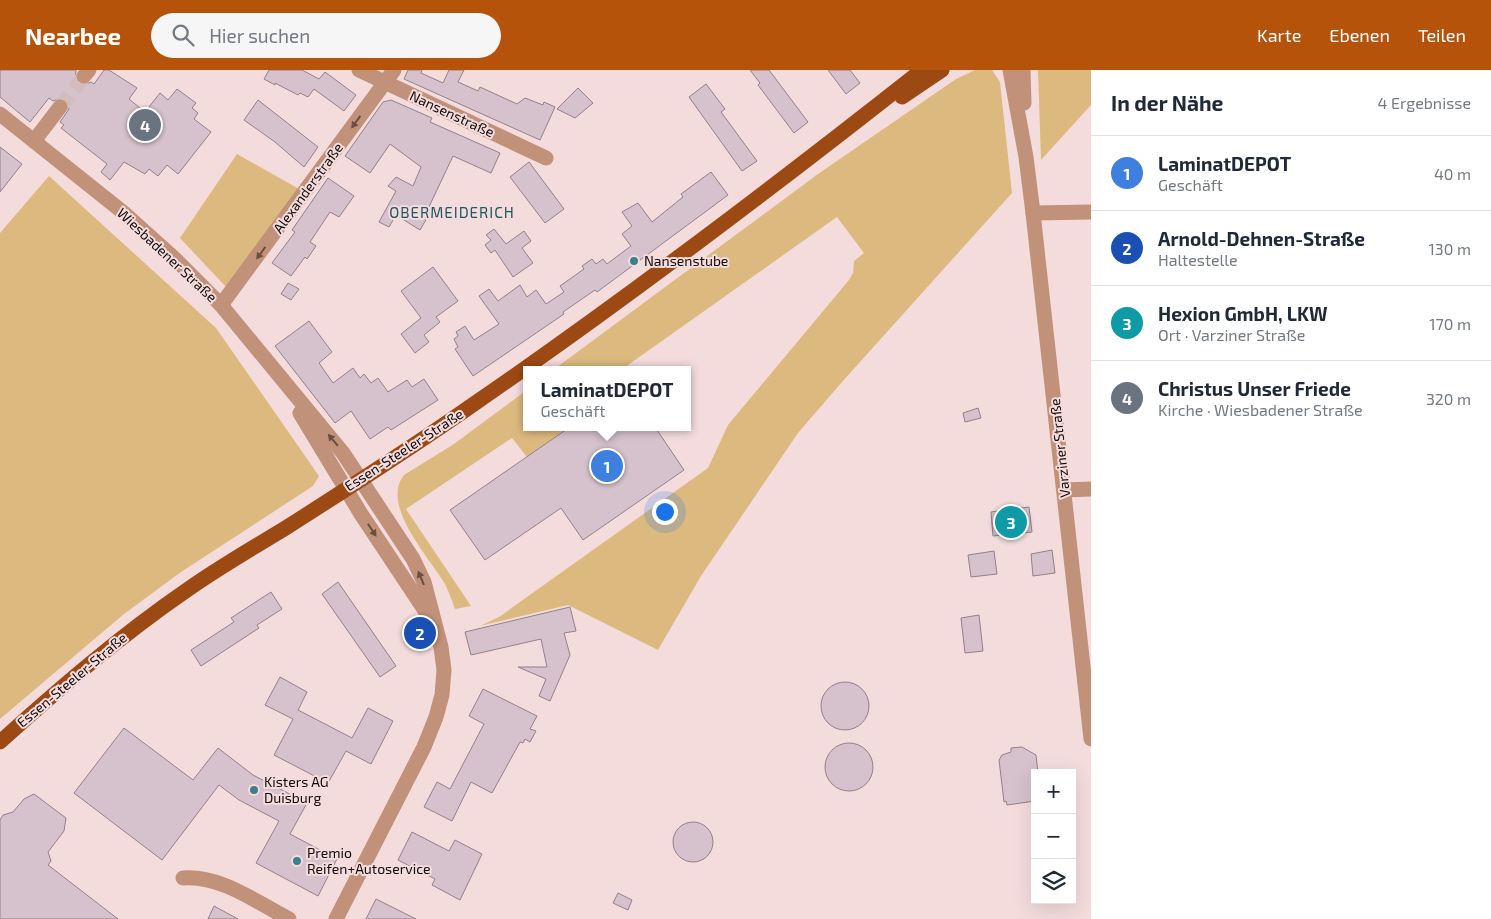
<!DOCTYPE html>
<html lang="de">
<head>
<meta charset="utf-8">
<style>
	:root { --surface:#fff; --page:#f6f6f7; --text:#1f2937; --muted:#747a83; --line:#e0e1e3; --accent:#b45309 }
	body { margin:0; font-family:"Exo 2",sans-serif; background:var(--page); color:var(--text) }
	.controls { position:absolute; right:15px; bottom:15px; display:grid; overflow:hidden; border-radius:0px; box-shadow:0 5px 20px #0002 }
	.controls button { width:45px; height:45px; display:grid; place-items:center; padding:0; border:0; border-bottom:1px solid var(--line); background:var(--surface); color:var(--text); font:25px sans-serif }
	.you { position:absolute; left:664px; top:441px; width:18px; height:18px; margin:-12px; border:4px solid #fff; border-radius:50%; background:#1a73e8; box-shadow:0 0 0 8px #1a73e833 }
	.badge { display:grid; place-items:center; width:32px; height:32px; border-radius:50%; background:var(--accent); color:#fff; font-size:16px; font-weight:700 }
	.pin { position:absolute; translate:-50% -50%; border:2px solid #fff; box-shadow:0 1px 5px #0006 }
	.popup { position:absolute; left:523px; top:296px; width:168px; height:65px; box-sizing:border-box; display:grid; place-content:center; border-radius:0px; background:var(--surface); filter:drop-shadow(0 1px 4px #0005); font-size:16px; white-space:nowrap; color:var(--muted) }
	.popup b { font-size:19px; color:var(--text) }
	.popup::after { content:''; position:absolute; left:50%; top:100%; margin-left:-10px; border:10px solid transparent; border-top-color:var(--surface) }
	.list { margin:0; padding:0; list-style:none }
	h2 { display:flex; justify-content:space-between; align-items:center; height:65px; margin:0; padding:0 20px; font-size:21px }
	h2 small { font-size:16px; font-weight:400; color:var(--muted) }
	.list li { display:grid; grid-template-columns:32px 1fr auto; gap:15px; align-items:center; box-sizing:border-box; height:75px; padding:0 20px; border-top:1px solid var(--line) }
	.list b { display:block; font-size:19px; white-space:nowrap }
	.list p { margin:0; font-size:16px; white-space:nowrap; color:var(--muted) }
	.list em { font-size:16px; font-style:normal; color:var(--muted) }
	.icon { flex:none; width:28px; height:28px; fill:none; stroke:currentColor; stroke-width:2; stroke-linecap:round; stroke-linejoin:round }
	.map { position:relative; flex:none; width:1091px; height:849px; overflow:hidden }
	header { display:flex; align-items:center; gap:30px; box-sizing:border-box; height:70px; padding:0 25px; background:var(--accent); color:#fff }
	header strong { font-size:24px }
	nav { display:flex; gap:28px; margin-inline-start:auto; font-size:18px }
	.search { width:350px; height:45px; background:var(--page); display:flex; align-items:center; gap:12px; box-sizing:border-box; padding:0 18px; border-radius:28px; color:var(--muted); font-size:19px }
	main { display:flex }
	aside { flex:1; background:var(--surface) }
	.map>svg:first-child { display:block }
	.green { fill:#dcba7f }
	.building { fill:#d5c2cd; stroke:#92808b }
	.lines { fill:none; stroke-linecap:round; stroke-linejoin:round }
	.minor-tunnel { stroke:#d2bcbd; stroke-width:15; stroke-dasharray:15 8; stroke-linecap:butt }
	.minor { stroke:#c19179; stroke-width:15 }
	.major { stroke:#9d4914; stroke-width:15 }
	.oneway { fill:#694e42 }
	.poi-dot { fill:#3b808d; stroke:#f4dcdd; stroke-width:2 }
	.labels { text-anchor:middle; stroke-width:4; stroke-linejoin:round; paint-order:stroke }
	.street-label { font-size:14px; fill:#110a0a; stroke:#f4dcdd }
	.poi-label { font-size:14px; fill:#110a0a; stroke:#f4dcdd; text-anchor:start }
	.neighbourhood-label { font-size:15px; letter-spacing:1px; fill:#1e5761; stroke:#f4dcdd }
</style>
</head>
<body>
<header>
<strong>Nearbee</strong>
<div class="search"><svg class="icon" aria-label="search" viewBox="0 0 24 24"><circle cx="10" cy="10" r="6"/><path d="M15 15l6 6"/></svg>Hier suchen</div>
<nav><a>Karte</a><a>Ebenen</a><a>Teilen</a></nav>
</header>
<main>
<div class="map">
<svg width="1091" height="849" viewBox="0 0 1091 849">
	<rect width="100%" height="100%" fill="#f4dcdd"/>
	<g class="green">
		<path d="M975 0H992L1000 12 1012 123 842 312 798 363 701 506 658 580 568 535 480 556 499 547 708 398 728 355 849 210 853 203 854 191 864 183 837 147 621 300H553L818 104 956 9Z"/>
		<path d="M1038 0H1091V35L1041 90Z"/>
		<path d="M237 84 299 119 226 217 180 168Z"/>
		<path d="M49 106 216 258 319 406 313 416 181 502 124 544 0 649V163Z"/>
		<path d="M527 320V357H570L527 387 512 368 406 439 471 536 455 539C452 531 449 522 445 514 429 487 380 435 404 405L454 374Z"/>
	</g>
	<g class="building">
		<path d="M0 0H76L75 10 83 15 91 12 94 14 104 0H109L137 18 129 29 145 42 160 23 168 30 177 19 196 33 192 38 198 43 194 49 211 62 178 104 167 95 158 106 149 99 145 104 124 92 110 110 101 102 107 94 61 58 64 55 60 52 69 39 66 30 61 28 53 31 49 28 30 52 0 27Z"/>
		<path d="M269 0H302L319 9 325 2 356 25 344 41 314 19 308 27 300 23 298 25 275 13V15L264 9Z"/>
		<path d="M408 0H422L421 3 443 13 449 0H464L458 12 478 21 480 17 517 34 525 28 543 35 544 32 555 37 540 70 404 9Z"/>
		<path d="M750 0H769L808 52 794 63 758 15 760 13Z"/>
		<path d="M828 0H850L860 13 846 24Z"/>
		<path d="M706 14 725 39 721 42 757 91 742 101 689 27Z"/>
		<path d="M578 18 593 33 575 48 557 39Z"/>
		<path d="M258 30 318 77 304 97 275 72 244 50Z"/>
		<path d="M391 30 432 48 430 52 500 83 491 103 453 86 428 139 431 141 420 160 396 145 389 157 379 152 396 121 388 116 396 107 413 116 421 97 390 74 370 103 345 86 383 32Z"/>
		<path d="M0 77 22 94 0 122Z"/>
		<path d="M529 92 564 139 545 153 510 107Z"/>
		<path d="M711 102 728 125 597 222 595 220 563 242 564 244 473 306 455 279 458 277 454 269 458 266 456 262 465 256 474 270 499 254 479 226 489 219 498 231 520 215 527 227 536 220 546 234 564 222 560 216 584 199 582 196 592 189 596 194 603 189 607 194 631 176 622 164 632 156 622 142 638 133 652 152 683 127 681 124Z"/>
		<path d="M328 108 354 126 339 147 330 142 310 172 316 176 307 189 305 187 291 206 272 193 295 162 292 160Z"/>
		<path d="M494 159 506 174 524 161 531 171 522 178 533 193 513 207 495 180 491 183 485 175 491 170 486 165Z"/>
		<path d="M433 197 458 231 436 247 440 252 424 265 429 272 415 283 401 264 421 248 401 221Z"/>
		<path d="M288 213 299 219 291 230 281 224Z"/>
		<path d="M309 251 332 282 319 293 333 313 353 298 360 308 364 304 371 313 378 308 388 322 407 310 412 317 424 309 438 330 391 360 388 357 370 369 351 341 335 353 275 276Z"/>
		<path d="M978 338 981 348 965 352 963 343Z"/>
		<path d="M570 357H655L684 400 583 470 561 438 485 490 450 440Z"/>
		<path d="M1029 437 1032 462 993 466 991 442Z"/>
		<path d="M1052 480 1055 503 1033 506 1031 484Z"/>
		<path d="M994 481 997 504 971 507 968 485Z"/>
		<path d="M338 512 396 596 380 607 322 524Z"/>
		<path d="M271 522 282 539 257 555 259 558 201 596 191 580 234 552 231 548Z"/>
		<path d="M570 537 576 561 564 563 570 585 550 631 539 626 546 609 518 597H547L541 569 471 585 465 562Z"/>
		<path d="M979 545 983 581 965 583 961 548Z"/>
		<path d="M280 607 307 622 298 640 352 668 368 638 393 651 371 694 346 681 328 713 274 685 293 649 265 635Z"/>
		<circle cx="845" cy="636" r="24"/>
		<path d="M483 619 537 646 530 659 536 661 530 672 525 669 523 673 520 672 492 723 471 712 452 751 424 737 437 712 450 719 484 654 469 646Z"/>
		<path d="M124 658 193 710 218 678 253 705 307 733 290 764 337 789 318 826 256 793 279 751 239 730 219 715 162 790 74 723Z"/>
		<circle cx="849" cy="697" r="24"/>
		<path d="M1022 677 1036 685 1038 703H1035V731L1007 735 1006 731 1004 732 999 690 1002 685 1011 682V678Z"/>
		<path d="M34 724 66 748 64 761 48 782 51 791 48 795 118 849H0V750L3 745 13 742 24 729Z"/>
		<circle cx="693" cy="772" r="20"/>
		<path d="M412 762 449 781 455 770 482 784 460 830 432 815 435 809 398 790Z"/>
		<path d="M618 823 632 830 628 840 613 833Z"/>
		<path d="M376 829 416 849H366Z"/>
		<path d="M214 836 238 849H208Z"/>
	</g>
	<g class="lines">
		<path class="minor-tunnel" d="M60 37 84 6"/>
		<g class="minor">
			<path d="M359 0 546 88"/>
			<path d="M1010 0 1026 87 1033 143 1091 669"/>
			<path d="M1023 0 1024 33"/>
			<path d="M84 6 89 0"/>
			<path d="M0 44 124 143 174 188 221 235 343 383 413 489 424 512 441 577 444 600 442 625 436 647 424 677 336 849"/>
			<path d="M34 71 60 37"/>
			<path d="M1033 143 1091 142"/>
			<path d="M221 235 394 0"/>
			<path d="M300 343 361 444 428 545"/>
			<path d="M1064 420 1091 419"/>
			<path d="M183 808C221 805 256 832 289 849"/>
		</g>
		<g class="major">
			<path d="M902 27 942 0"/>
			<path d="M0 672C60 618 120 566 187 520 218 498 251 479 284 459 347 419 410 379 471 336 625 230 775 116 922 0"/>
		</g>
	</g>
	<defs><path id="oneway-solid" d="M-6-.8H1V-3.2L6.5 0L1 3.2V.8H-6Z" transform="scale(1.25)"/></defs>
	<g class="oneway">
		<use href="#oneway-solid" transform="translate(356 52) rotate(126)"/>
		<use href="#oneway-solid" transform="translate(261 183) rotate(126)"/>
		<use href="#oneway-solid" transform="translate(333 370) rotate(-130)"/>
		<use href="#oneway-solid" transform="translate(372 460) rotate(56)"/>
		<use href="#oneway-solid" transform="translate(421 508) rotate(-113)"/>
	</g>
	<g class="poi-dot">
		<circle cx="634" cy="191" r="5"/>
		<circle cx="254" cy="720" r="5"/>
		<circle cx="297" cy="791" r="5"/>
	</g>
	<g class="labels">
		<g class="street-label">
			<text transform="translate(452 44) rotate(25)" y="5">Nansenstraße</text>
			<text transform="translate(308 118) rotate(-54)" y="5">Alexanderstraße</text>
			<text transform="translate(167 185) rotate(43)" y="5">Wiesbadener Straße</text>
			<text transform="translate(1060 378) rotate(-96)" y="5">Varziner Straße</text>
			<text transform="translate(404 380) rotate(-33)" y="5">Essen-Steeler-Straße</text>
			<text transform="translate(72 610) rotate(-40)" y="5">Essen-Steeler-Straße</text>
		</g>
		<g class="poi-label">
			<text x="644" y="196">Nansenstube</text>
			<text x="264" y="717">Kisters AG<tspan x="264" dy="16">Duisburg</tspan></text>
			<text x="307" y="788">Premio<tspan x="307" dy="16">Reifen+Autoservice</tspan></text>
		</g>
		<g class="neighbourhood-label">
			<text x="452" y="148">OBERMEIDERICH</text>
		</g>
	</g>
</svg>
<div class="controls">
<button>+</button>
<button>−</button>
<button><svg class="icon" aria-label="layers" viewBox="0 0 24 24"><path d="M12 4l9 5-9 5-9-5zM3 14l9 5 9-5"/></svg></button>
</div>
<div class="you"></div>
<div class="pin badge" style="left:607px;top:396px;background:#3f7fe0">1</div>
<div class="popup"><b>LaminatDEPOT</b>Geschäft</div>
<div class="pin badge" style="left:420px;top:563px;background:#1a4fb4">2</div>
<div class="pin badge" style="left:1011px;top:452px;background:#0f9aa8">3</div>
<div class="pin badge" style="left:145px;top:55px;background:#6b7280">4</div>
</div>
<aside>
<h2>In der Nähe<small>4 Ergebnisse</small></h2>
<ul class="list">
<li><span class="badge" style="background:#3f7fe0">1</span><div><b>LaminatDEPOT</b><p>Geschäft</p></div><em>40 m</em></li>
<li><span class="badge" style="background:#1a4fb4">2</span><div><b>Arnold-Dehnen-Straße</b><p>Haltestelle</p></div><em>130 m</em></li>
<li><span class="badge" style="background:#0f9aa8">3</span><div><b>Hexion GmbH, LKW</b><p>Ort · Varziner Straße</p></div><em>170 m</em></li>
<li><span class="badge" style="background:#6b7280">4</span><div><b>Christus Unser Friede</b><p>Kirche · Wiesbadener Straße</p></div><em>320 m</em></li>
</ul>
</aside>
</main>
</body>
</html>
